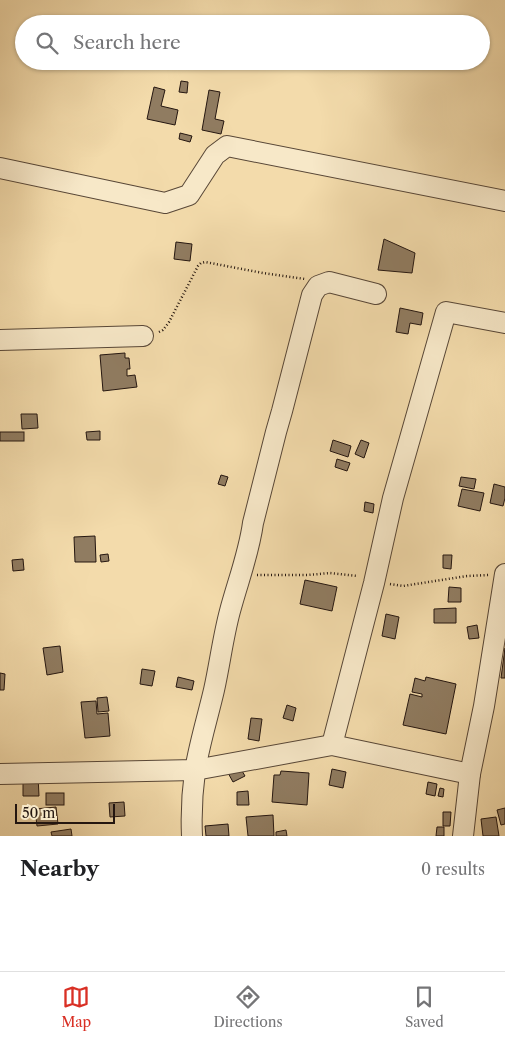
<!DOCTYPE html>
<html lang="en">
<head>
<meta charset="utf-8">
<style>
	:root { --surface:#fff; --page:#f6f6f6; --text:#202124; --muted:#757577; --line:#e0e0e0; --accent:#d93025 }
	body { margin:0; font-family:"Libre Caslon Text",serif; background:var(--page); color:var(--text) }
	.scale { position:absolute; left:15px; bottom:12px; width:100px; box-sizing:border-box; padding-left:5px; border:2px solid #241610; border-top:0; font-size:14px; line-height:18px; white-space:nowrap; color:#241610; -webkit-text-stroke:4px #f7e8c8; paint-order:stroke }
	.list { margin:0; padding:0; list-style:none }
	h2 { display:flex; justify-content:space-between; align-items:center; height:65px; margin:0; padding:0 20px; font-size:21px }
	h2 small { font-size:16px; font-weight:400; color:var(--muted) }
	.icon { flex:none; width:28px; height:28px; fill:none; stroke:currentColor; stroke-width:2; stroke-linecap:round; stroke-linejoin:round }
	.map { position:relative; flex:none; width:505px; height:836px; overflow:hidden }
	.search { position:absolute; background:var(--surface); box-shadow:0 1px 4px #0004; left:15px; right:15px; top:15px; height:55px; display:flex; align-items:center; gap:12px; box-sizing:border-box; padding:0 18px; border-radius:28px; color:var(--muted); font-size:19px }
	.sheet { height:135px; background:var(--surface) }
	nav { display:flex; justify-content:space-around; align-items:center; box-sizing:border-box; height:70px; border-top:1px solid var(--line); background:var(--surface); font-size:14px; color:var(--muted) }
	nav a { display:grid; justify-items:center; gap:2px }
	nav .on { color:var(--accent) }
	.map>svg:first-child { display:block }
	.building { fill:#907c61; stroke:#241610 }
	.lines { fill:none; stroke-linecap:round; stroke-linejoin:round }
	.minor-casing { stroke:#584737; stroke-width:22 }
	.path { stroke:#241610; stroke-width:2.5; stroke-dasharray:1 2.5; stroke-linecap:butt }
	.minor { stroke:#f7e8c8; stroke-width:20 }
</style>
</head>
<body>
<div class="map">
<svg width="505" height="836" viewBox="0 0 505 836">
	<rect width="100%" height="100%" fill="#f3dbab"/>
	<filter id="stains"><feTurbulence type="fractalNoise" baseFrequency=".004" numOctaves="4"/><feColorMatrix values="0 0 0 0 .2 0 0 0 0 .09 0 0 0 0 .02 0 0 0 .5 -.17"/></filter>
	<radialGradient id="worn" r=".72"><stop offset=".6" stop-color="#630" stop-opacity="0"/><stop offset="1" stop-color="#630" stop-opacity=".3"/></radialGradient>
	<g class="building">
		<path d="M181 81 188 82 187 93 179 92Z"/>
		<path d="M154 87 165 90 161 106 178 110 175 125 147 119Z"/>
		<path d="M209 90 220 92 215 119 224 121 221 134 202 130Z"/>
		<path d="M180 133 192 136 190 142 179 139Z"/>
		<path d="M384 239 415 253 412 273 378 270Z"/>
		<path d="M176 242 192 244 190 261 174 259Z"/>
		<path d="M400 308 423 313 421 325 410 323 408 334 396 332Z"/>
		<path d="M125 353V358H129L130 369H127V376L135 375 137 387 103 391 100 355Z"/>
		<path d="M21 414H37L38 428 22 429Z"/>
		<path d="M100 431V440H87L86 432Z"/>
		<rect x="0" y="432" width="24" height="9"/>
		<path d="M333 440 351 446 348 457 330 451Z"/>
		<path d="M361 440 369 443 364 458 355 454Z"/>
		<path d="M337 459 350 463 347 471 335 467Z"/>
		<path d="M221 475 228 477 225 486 218 484Z"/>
		<path d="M461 477 476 479 474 489 459 486Z"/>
		<path d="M494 484 505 487V498L503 506 490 503Z"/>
		<path d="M462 489 484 493 480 511 458 506Z"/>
		<path d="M365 502 374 504 373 513 364 511Z"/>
		<path d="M95 536 96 562H75L74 537Z"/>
		<path d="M108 554 109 561 101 562 100 555Z"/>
		<path d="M443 555H452L451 569 443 568Z"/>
		<path d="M23 559 24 570 13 571 12 560Z"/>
		<path d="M305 580 337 587 332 611 300 604Z"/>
		<path d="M449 587 461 588V602H448Z"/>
		<path d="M456 608V623H434V609Z"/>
		<path d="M386 614 399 617 395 639 382 636Z"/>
		<path d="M477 625 479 638 469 639 467 627Z"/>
		<path d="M60 646 63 672 47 675 43 648Z"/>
		<path d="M505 648V678H501Z"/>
		<path d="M142 669 155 671 152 686 140 684Z"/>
		<path d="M0 673 5 674 4 690H0Z"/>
		<path d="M178 677 194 681 192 690 176 687Z"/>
		<path d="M426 677 456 684 446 734 403 725 410 694 422 697V694L412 692 415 678 425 681Z"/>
		<path d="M107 697 109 711 98 712 97 698Z"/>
		<path d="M96 701 97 714 108 713 110 736 85 738 81 702Z"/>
		<path d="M287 705 296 708 293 721 283 718Z"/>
		<path d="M251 718 262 719 259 741 248 739Z"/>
		<path d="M238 764 245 776 233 782 227 771Z"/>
		<path d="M332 769 346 772 343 788 329 785Z"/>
		<path d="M281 771 309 773 307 805 272 802 274 775H280Z"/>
		<path d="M23 776H38L39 796H23Z"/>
		<path d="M428 782 437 784 435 796 426 794Z"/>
		<path d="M440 788 444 789 443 797 438 796Z"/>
		<path d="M248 791 249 805H237V792Z"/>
		<rect x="46" y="793" width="18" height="12"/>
		<path d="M124 802 125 816 110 817 109 803Z"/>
		<path d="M56 807 58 824 37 826 35 809Z"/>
		<path d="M505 808V824L501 825 497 810Z"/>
		<path d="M443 812H451L450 826H443Z"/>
		<path d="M273 815 274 836H248L246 817Z"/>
		<path d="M496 817 499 836H483L481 819Z"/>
		<path d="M228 824 229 836H206L205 826Z"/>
		<path d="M437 827H444V836H436Z"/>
		<path d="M71 829 72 836H52L51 832Z"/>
		<path d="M286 830 287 836H276V832Z"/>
	</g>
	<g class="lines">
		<defs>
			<g id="minor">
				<path d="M0 168 165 203 189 195 215 155 227 146 505 201"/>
				<path d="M0 340 143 336"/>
				<path d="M332 745 374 583 393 498 446 312 505 323"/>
				<path d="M0 774 195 770 332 745 470 774"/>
				<path d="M192 836C191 814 192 793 195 771 199 745 208 716 214 690 220 663 223 637 230 611 238 581 249 553 253 523L276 432 282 411 312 295 318 286 329 282 376 294"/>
				<path d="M463 836 470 774 484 706 505 574"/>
			</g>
		</defs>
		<use href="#minor" class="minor-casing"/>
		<g class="path">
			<path d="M159 332 163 330 169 322 198 266 201 263 205 262 263 273 305 279"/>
			<path d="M257 575H308L330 573 358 576"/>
			<path d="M390 584 403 586 467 576 489 575"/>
		</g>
		<use href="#minor" class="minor"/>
	</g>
	<rect width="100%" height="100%" filter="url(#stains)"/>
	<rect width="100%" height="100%" fill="url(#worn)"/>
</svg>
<div class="scale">50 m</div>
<div class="search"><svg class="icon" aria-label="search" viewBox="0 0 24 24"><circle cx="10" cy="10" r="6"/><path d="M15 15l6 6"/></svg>Search here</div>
</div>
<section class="sheet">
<h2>Nearby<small>0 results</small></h2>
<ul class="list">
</ul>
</section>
<nav>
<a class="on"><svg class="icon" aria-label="map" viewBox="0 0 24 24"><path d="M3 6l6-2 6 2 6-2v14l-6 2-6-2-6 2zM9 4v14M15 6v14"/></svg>Map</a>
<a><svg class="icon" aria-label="directions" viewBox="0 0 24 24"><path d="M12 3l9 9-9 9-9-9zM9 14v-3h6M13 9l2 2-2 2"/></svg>Directions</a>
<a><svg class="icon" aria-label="saved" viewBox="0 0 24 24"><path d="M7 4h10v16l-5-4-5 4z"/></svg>Saved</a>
</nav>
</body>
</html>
